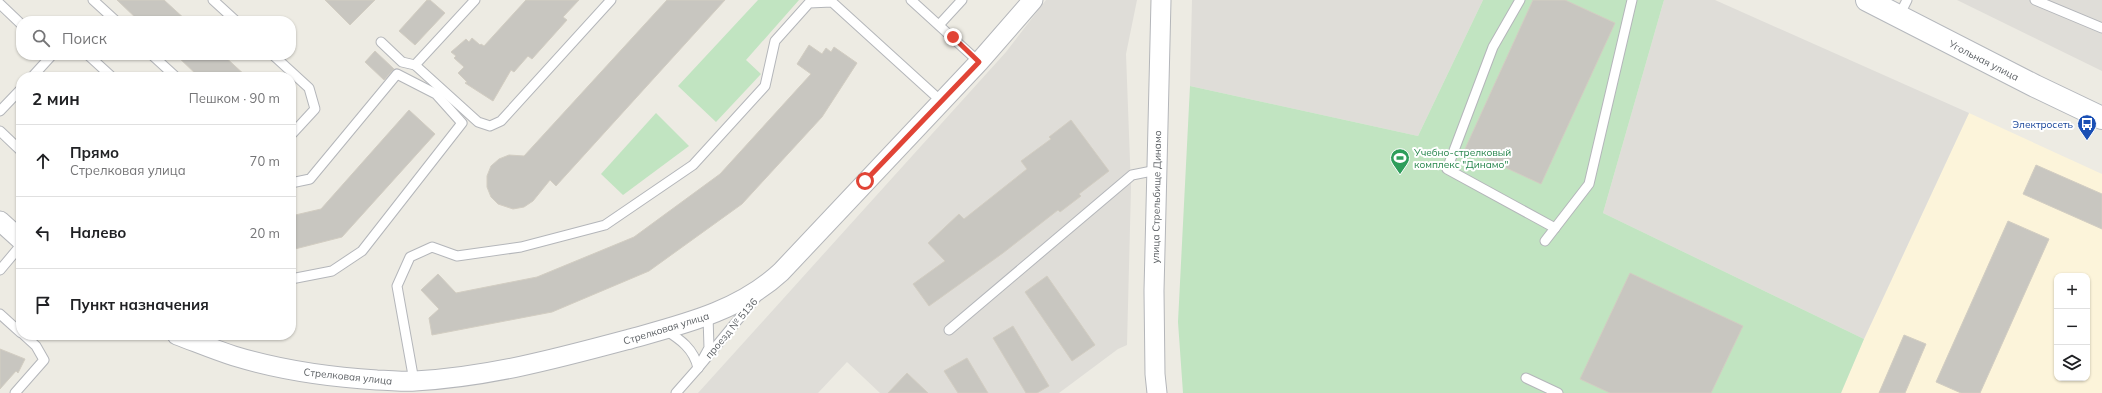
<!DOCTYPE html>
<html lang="ru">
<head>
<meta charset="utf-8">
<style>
	:root { --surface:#fff; --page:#f6f6f6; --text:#202124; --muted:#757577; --line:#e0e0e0 }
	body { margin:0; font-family:Mulish,sans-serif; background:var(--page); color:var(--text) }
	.controls { position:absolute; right:12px; bottom:12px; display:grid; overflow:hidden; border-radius:8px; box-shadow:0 1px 3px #0004 }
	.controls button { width:36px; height:36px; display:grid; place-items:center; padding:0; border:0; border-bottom:1px solid var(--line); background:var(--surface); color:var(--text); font:20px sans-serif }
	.stop { position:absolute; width:12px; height:12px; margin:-9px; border:3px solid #e14436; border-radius:50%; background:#fff }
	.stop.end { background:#e14436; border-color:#fff; box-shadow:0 1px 4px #0008 }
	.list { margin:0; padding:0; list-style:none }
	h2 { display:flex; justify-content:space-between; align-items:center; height:52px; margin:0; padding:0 16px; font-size:17px }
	h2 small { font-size:13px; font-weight:400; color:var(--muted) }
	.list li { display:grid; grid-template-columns:26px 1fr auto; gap:12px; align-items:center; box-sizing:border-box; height:72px; padding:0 16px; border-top:1px solid var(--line) }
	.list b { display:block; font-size:15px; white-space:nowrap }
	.list p { margin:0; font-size:13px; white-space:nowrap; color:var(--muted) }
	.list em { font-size:13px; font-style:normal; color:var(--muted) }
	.icon { flex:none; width:22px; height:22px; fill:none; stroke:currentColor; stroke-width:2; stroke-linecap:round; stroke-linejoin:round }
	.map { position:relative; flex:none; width:2102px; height:393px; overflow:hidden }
	.search { position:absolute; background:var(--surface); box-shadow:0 1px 3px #0004; left:16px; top:16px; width:280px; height:44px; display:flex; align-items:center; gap:10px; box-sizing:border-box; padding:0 14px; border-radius:16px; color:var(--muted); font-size:15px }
	.panel { position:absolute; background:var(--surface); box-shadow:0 1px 3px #0004; left:16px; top:72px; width:280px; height:268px; border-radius:16px }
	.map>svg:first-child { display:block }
	.commercial { fill:#fcf4da; fill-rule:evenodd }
	.industrial { fill:#dfddd8 }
	.green { fill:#c1e4c1 }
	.building { fill:#c8c6c0; stroke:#d2cdc2 }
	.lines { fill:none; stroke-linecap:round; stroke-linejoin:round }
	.lane-casing { stroke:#b4b6ba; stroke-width:11 }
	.street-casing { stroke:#b4b6ba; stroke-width:21 }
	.secondary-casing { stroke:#b5b8bd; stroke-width:24 }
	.lane { stroke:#fff; stroke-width:9 }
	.street { stroke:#fff; stroke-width:19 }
	.secondary { stroke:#fff; stroke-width:22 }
	.route { stroke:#e14436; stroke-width:5 }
	.labels { text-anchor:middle; stroke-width:4; stroke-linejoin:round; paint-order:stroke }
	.street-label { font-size:10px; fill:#5b5f63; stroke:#fff }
	.transit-label { font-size:10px; fill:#164399; stroke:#fff; text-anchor:end }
	.leisure-label { font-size:10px; fill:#27864d; stroke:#fff; text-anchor:start }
</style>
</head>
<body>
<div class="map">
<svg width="2102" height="393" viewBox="0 0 2102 393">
	<rect width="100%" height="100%" fill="#edebe3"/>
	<path class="commercial" d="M1969 113 2102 174V393H1841L1864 339ZM2057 276H2087V378H2057Z"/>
	<g class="industrial">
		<path d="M1046 0H1137L1126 54 1131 188 1127 345 1118 349 1059 393H880L847 362 818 393H698L1006 52Z"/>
		<path d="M1192 0H1483L1418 136 1190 86Z"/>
		<path d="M1664 0H1715L1969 113 1864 339 1603 213Z"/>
		<path d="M1957 0H2102V71Z"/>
	</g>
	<g class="green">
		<path d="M758 0H799L746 60 761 74 716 122 678 86Z"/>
		<path d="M1483 0H1664L1603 213 1864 339 1841 393H1183L1178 322 1190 86 1418 136Z"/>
		<path d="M656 113 689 146 623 195 601 174Z"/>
	</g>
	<g class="building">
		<path d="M117 0H164L187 21H139Z"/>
		<path d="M325 0H375L350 25Z"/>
		<path d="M427 0H430L445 13 415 45 399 31Z"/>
		<path d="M526 0H579L563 17 567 20 532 59 528 56 514 72 511 70 493 101 465 83 467 82 458 73 464 67 454 58 456 56 451 52 466 39 469 42 472 38 480 45 481 44 484 46Z"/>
		<path d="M667 0H725L556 186 550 180 533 201 524 207 513 209 498 204 491 197 487 187V176L491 166 499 159 509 155 524 156Z"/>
		<path d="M1533 0H1565L1615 23 1541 184 1465 149Z"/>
		<path d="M809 45 822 54 826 48 831 52 834 47 857 63 822 117 742 204 649 271 552 312 432 335 429 318 439 309 421 290 438 274 456 293 537 277 634 237 720 174 811 74 797 64Z"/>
		<path d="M375 51 394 69 384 80 365 62Z"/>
		<path d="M176 55H223L247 77H199Z"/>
		<path d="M409 110 435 134 342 237 291 250V216L321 209Z"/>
		<path d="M1071 120 1109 171 1079 194 1081 196 1060 212 1058 210 1003 253 929 306 913 284 945 261 928 243 959 214 964 219 1027 169 1021 161 1051 139 1049 137Z"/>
		<path d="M2036 165 2102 194V229L2023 194Z"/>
		<path d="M2008 221 2049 239 1980 393H1961L1936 382Z"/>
		<path d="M1630 273 1743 326 1711 393H1610L1580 379Z"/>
		<path d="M1047 276 1095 345 1072 361 1025 292Z"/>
		<path d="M1013 326 1049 386 1037 393H1026L993 338Z"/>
		<path d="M1904 335 1926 344 1905 393H1879Z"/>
		<path d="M0 349 25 359 18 373 16 371 0 389Z"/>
		<path d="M967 358 988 393H958L944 371Z"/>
		<path d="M907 373 928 393H888Z"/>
	</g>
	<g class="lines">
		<defs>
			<g id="lane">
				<path d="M93 0 116 21"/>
				<path d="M213 0 236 21"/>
				<path d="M475 0 415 65 478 122 490 126 501 121 611 0"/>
				<path d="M911 0 979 62"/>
				<path d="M1520 0 1493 47 1447 169 1555 228"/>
				<path d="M2035 0 2102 28"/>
				<path d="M0 4 21 24"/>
				<path d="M1899 16 1907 0"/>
				<path d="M939 25 962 0"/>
				<path d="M381 42 402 62 415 65"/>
				<path d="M88 55 112 77"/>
				<path d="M152 55 176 77"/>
				<path d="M273 55 309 88 315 109 291 135"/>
				<path d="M32 77 52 55"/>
				<path d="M0 111 21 89"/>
				<path d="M0 131 21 151"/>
				<path d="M291 183 310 179 397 74 436 94 462 123 362 251 332 271 291 279"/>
				<path d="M1545 241 1589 184 1632 0"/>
				<path d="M0 270 21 245"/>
				<path d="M0 314 21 333"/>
				<path d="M665 330C680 339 694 349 698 368"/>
				<path d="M949 330 1132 175 1157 170"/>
				<path d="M698 368 756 298"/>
				<path d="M1526 378 1558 393"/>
				<path d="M414 381 397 286 410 257 432 247 457 256 521 247 605 225 693 165 765 86 775 41 809 3 832 2 941 101"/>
				<path d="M15 393 44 360 36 346 24 335"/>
				<path d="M676 393 698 368 709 348 708 316"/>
			</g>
			<g id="street">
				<path d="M0 221 21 240"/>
				<path d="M177 335C196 342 215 350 234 356 280 370 329 377 377 380 390 380 403 382 415 381 489 377 559 358 630 339 684 324 739 311 781 272L979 62 1033 0"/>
				<path d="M1157 393 1155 374 1154 291 1161 0"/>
			</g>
			<path id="secondary" d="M1867 0 2035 86 2102 118"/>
		</defs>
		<use href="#lane" class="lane-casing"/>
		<use href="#street" class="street-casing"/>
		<use href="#secondary" class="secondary-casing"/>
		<use href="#lane" class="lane"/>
		<use href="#street" class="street"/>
		<use href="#secondary" class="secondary"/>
	</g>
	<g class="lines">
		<path class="route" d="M865 181 979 62 953 37"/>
	</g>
	<defs>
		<symbol id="bus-pin" viewBox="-11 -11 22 30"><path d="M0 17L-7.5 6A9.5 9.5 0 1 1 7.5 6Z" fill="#1a4fb4" stroke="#fff"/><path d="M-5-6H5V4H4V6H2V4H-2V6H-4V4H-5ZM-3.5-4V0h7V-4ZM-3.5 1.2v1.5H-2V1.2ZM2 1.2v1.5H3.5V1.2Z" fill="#fff"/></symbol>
		<symbol id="stadium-pin" viewBox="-11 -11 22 30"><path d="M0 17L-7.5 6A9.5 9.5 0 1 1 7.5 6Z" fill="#2e9e5b" stroke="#fff"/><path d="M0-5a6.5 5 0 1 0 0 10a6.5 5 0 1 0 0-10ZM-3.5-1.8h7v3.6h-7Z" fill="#fff"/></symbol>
	</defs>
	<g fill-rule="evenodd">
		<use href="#bus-pin" x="2076" y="113" width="22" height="30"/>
		<use href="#stadium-pin" x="1389" y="147" width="22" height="30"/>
	</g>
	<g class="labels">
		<g class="street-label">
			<text transform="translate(1984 60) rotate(27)" y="4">Угольная улица</text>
			<text transform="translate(1156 197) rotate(-89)" y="4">улица Стрельбище Динамо</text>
			<text transform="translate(666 328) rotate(-17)" y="4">Стрелковая улица</text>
			<text transform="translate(731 328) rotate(-50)" y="4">проезд № 5136</text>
			<text transform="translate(348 376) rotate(6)" y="4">Стрелковая улица</text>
		</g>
		<g class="transit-label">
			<text x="2073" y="128">Электросеть</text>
		</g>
		<g class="leisure-label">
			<text x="1414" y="156">Учебно-стрелковый<tspan x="1414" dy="12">комплекс "Динамо"</tspan></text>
		</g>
	</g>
</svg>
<div class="controls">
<button>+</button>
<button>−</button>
<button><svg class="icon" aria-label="layers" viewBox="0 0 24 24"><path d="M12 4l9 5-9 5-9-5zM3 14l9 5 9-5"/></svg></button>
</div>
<div class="stop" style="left:865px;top:181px"></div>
<div class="stop end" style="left:953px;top:37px"></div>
<div class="search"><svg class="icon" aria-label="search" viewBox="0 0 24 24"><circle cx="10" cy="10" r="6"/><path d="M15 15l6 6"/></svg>Поиск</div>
<section class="panel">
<h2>2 мин<small>Пешком · 90 m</small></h2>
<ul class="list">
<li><svg class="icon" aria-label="ahead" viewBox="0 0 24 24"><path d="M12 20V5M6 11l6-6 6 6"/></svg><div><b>Прямо</b><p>Стрелковая улица</p></div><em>70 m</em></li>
<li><svg class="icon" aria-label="left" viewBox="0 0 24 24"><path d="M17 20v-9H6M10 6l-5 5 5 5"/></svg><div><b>Налево</b></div><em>20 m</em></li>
<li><svg class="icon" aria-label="arrive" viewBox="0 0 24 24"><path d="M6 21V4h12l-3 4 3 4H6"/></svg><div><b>Пункт назначения</b></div></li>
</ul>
</section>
</div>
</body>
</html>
